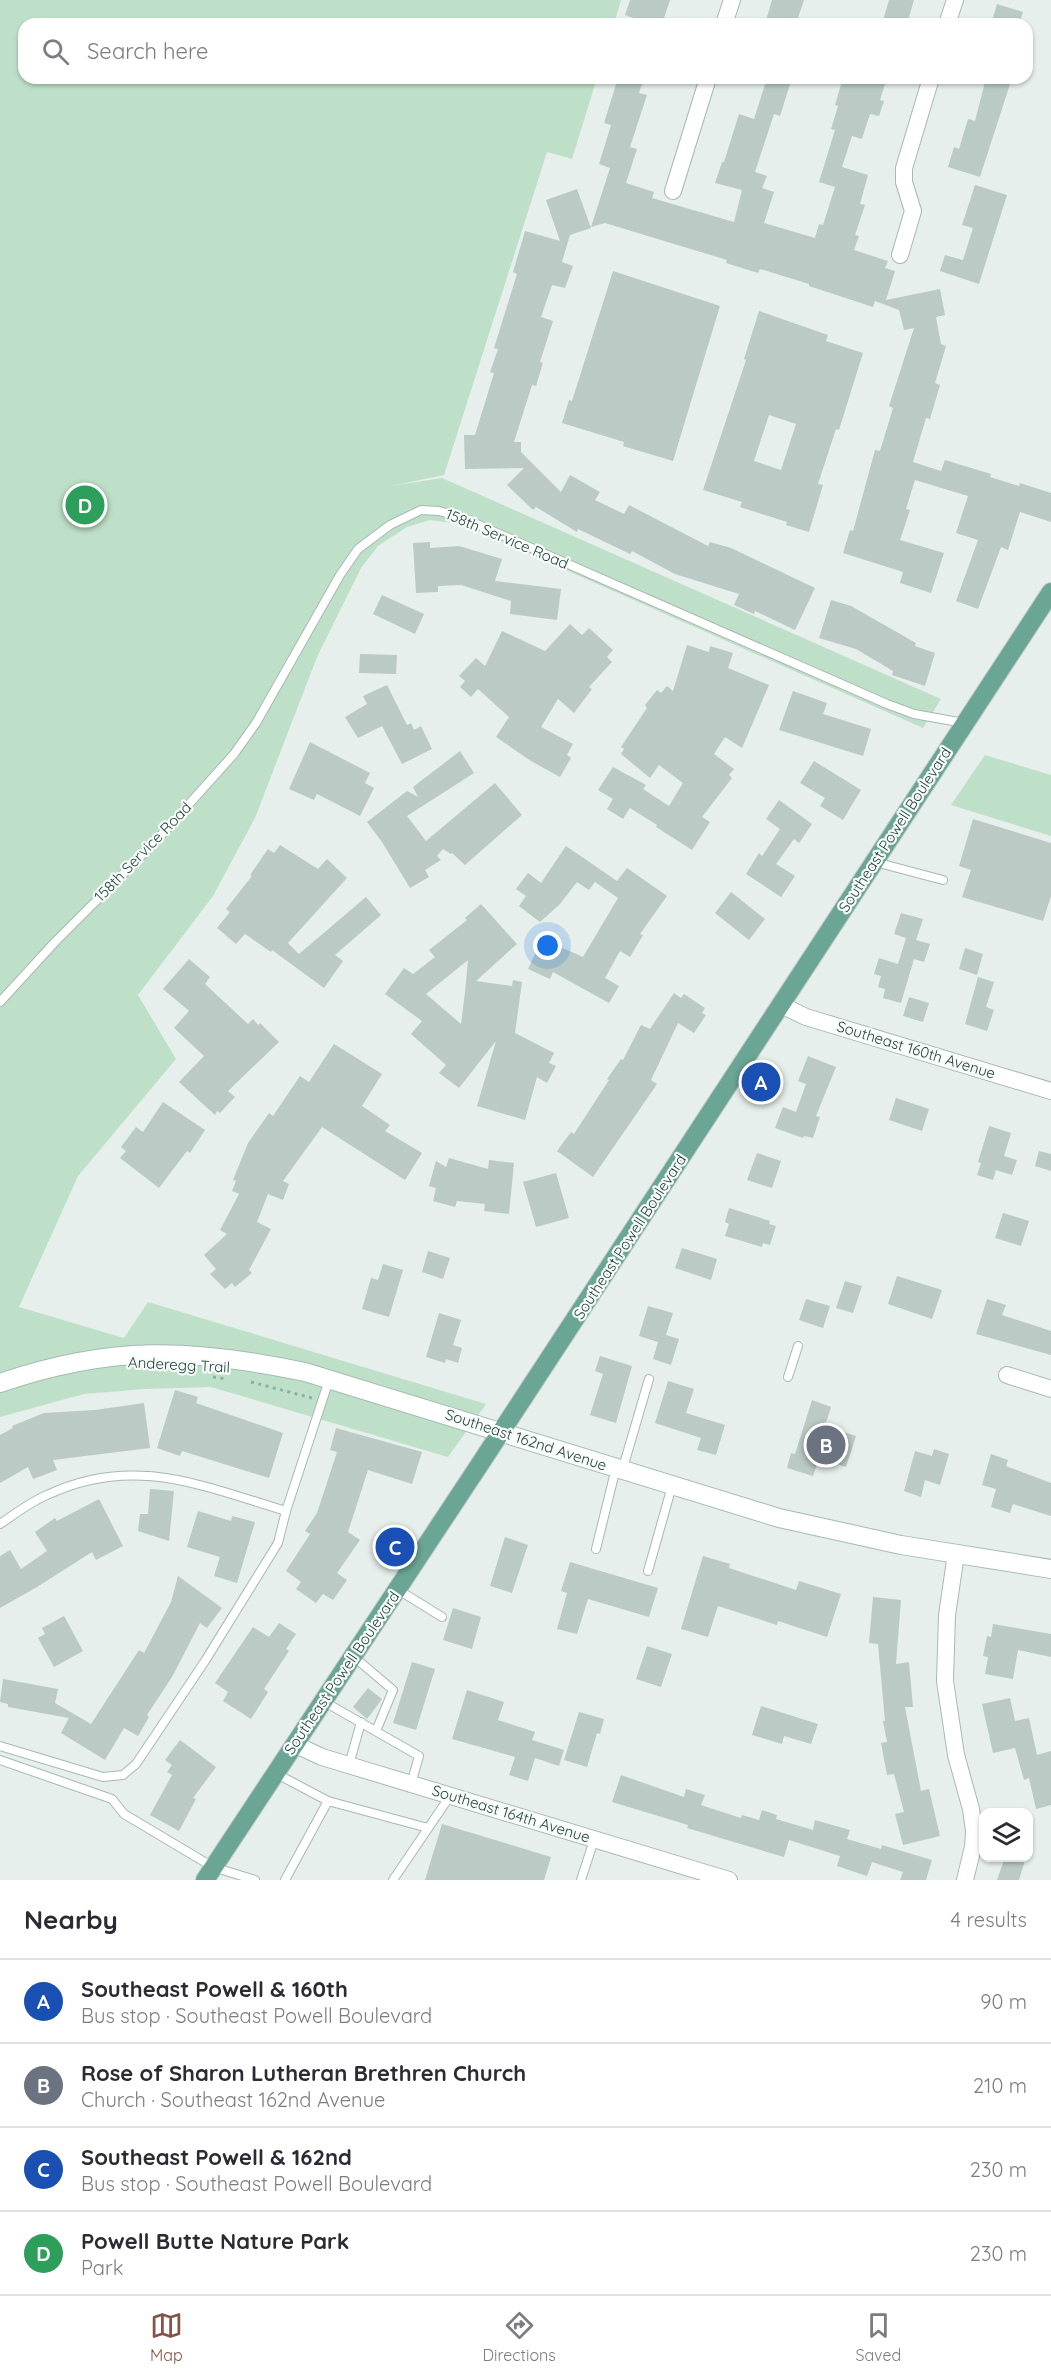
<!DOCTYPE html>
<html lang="en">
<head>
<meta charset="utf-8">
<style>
	:root { --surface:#fff; --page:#f7f7f7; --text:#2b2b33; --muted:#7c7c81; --line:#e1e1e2; --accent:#855347 }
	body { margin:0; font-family:Quicksand,sans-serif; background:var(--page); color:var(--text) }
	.controls { position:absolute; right:18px; bottom:18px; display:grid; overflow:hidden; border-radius:12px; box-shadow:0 2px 4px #0004 }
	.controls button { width:54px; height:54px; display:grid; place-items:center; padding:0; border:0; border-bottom:2px solid var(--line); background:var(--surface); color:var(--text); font:30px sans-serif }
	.you { position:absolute; left:548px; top:946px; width:21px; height:21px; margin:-15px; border:4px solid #fff; border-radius:50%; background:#1a73e8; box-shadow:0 0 0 9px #1a73e833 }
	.badge { display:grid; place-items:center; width:39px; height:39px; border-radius:50%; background:var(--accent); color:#fff; font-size:20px; font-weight:700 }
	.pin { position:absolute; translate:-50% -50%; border:3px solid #fff; box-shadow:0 2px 6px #0006 }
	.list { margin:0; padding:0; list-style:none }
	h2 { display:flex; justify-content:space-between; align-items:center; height:78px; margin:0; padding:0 24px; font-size:26px }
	h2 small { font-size:20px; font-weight:400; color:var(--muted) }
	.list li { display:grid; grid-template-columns:39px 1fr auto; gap:18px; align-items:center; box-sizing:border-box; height:84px; padding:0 24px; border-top:2px solid var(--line) }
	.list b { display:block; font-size:22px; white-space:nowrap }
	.list p { margin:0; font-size:20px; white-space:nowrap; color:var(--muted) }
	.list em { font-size:20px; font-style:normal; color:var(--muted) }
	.icon { flex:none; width:33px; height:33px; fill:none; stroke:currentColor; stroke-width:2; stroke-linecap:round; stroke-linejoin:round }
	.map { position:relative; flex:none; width:1051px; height:1880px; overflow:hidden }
	.search { position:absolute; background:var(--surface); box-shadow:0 2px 4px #0004; left:18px; right:18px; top:18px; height:66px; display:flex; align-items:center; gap:15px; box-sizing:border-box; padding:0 21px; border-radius:18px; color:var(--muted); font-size:22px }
	.sheet { height:414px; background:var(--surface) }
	nav { display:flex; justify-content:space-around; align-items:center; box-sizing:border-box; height:84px; border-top:2px solid var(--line); background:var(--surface); font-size:16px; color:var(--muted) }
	nav a { display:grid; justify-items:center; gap:3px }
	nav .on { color:var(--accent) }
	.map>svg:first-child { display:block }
	.green { fill:#bfe0c8 }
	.building { fill:#bbcac4; fill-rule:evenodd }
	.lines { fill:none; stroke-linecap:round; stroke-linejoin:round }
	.lane-casing { stroke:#a8b8b2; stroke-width:10 }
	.street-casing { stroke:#a8b8b2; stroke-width:18 }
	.secondary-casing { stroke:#a4bbb3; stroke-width:20 }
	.primary-casing { stroke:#c2cac8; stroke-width:20 }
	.path { stroke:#86b3a5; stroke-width:3; stroke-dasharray:3 4.5; stroke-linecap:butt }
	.lane { stroke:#fff; stroke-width:8 }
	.street { stroke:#fff; stroke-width:16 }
	.secondary { stroke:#fff; stroke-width:18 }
	.primary { stroke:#6aa596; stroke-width:18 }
	.labels { text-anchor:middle; stroke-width:4.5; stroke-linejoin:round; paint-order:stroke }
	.street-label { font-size:15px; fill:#24423a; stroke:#f7fbf9 }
</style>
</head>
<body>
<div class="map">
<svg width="1051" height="1880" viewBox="0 0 1051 1880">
	<rect width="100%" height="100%" fill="#e6efeb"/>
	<g class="green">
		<path d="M0 0H621L614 24H24V78H597L572 159 547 152 444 475 391 486 442 478 941 699 923 728 462 524 430 520 407 527 378 546 361 568 317 657 255 818 213 896 138 995 176 1059 78 1176 19 1307 124 1338 148 1302 486 1404 448 1457 211 1387 145 1389 84 1394 0 1417Z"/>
		<path d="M985 755 1051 775V836L951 805Z"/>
	</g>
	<g class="building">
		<path d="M630 0H670L662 24H652L625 15Z"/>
		<path d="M772 0H804L796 24H765Z"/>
		<path d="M889 0H914L907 24H882Z"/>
		<path d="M997 4 1023 12 1019 24H991Z"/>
		<path d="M618 78H644L639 93 647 95 630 147 637 149 626 183 654 192 652 198 734 222 742 190 715 183 722 162H724L739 114 754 119 767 78H792L780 116 774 114 755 172 767 176 762 188 774 192 764 223 815 238 819 224 823 225 835 187 819 182 835 130 831 129 838 106 835 105 843 78H887L880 100 884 101 879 116 870 114 862 139 852 136 842 167 868 175 860 204 865 205 855 235 859 236 854 250 888 261 885 268 895 271 886 300 940 289 945 315 936 317 941 344 946 346 935 383 940 385 930 419 926 418 913 462 941 471 945 460 991 474 990 477 1019 486 1020 483 1051 493V522L1020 512 1008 550 1001 547 978 609 956 601 978 540 956 533 968 496 915 480 906 509 910 510 900 540 944 553 931 593 900 583 903 572 843 553 850 530 853 531 875 450 880 451 893 408 889 406 914 328 904 330 899 310 875 301 873 307 809 286V284L760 269 758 273 726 263 727 260 605 223 591 227 610 168 599 164 611 125 604 123Z"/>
		<path d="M986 78H1012L980 177 948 167 954 147 959 149 968 119 975 121Z"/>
		<path d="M975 185 1007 195 979 284 940 271 945 255 963 260 973 228 962 225Z"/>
		<path d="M577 189 591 228 570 235 562 262 573 266 565 288 552 285 541 317 553 321 540 362 543 363 536 386 532 385 514 442H521V452L561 492 570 475 600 492 595 500 624 514 629 505 708 546 710 542 731 548 815 588 795 630 755 611 754 614 734 605 739 594 675 574 632 551 630 554 578 529 577 532 536 507 533 510 507 485 524 468 465 469 464 435H475L494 373 490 372 498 349 494 348 517 274 513 272 525 231 560 241 546 200Z"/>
		<path d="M613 271 720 306 673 461 623 446 624 442 562 423 569 400 572 401Z"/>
		<path d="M759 311 828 335 826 341 863 353 839 430 836 429 818 484 823 485 809 532 786 525 787 522 740 507 742 502 703 490 746 360 744 359ZM769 415 796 424 781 470 754 461Z"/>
		<path d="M430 542V548L459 546 502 559 495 581 561 589 557 620 510 614 511 601 461 585 438 586V592L416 593 413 543Z"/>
		<path d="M382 595 424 614 415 634 373 614Z"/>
		<path d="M831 600 851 606 916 643 915 646 935 653 925 686 892 675 893 671 856 649 819 638Z"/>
		<path d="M570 624 582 635 589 628 613 650 607 657 612 662 589 687 592 689 574 713 558 699 541 727 573 744 567 755 571 758 560 777 531 761 496 737 509 717 478 689 471 697 460 687 465 681 459 676 476 658 485 666 502 631 545 651Z"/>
		<path d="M687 645 709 652 710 646 733 653 728 668 769 685 742 748 725 737 714 754 734 769 729 775 732 778 702 817 710 822 692 850 656 827 657 825 630 808 623 819 607 809 613 799 598 790 613 767 646 785 643 789 669 806 683 783 659 765 650 778 621 754 624 749 621 747 647 708 645 705 657 690 661 693 667 686 673 691Z"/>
		<path d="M360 654 397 655 396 674 359 673Z"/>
		<path d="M387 685 407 725 411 723 414 730 421 726 432 749 402 764 382 726 358 738 345 717 367 704 363 696Z"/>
		<path d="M793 691 827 703 823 714 871 729 863 756 779 730Z"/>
		<path d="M310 742 370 773 365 783 374 788 360 816 317 794 314 800 289 789Z"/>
		<path d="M460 751 474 773 407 816 426 841 495 783 522 815 465 865 452 853 451 854 443 849 437 856 441 860 425 870 429 877 410 888 382 842 367 822 407 791 418 797 413 787Z"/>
		<path d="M814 761 861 790 843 820 820 806 825 798 800 783Z"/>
		<path d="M779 800 812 824 799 843 794 839 776 864 795 876 781 897 746 874 759 853 762 856 780 829 766 819Z"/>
		<path d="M973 819 1051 843V896L1043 921 962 897 971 870 959 866Z"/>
		<path d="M280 845 318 869 327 859 347 878 288 943 299 954 366 897 381 915 335 955 343 961 324 988 272 950 271 952 245 934 236 944 217 928 230 912 226 909 252 876 250 875 268 849 274 853Z"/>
		<path d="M566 846 617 881 627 868 667 896 640 934 643 935 630 957 620 951 605 978 619 986 609 1003 553 972 550 979 528 969 542 939 583 957 618 898 595 882 589 890 577 882 560 904 540 922 519 906 526 896 516 889 528 873 541 883Z"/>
		<path d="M731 892 765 919 749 940 715 913Z"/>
		<path d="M481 904 517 944 476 981 512 986 513 980 522 982 515 1033 554 1053 549 1063 556 1066 547 1083 537 1077 525 1120 477 1106 496 1041 459 1088 439 1073 446 1065 411 1034 422 1021 385 994 404 968 413 974 435 957 429 950 467 920 465 918ZM468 960 465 992 461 1024 426 994Z"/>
		<path d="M901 913 923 919 916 940 930 944 924 962 914 959 901 1003 883 998 885 989 878 987 881 976 874 974 879 958 898 964 906 938 894 934Z"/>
		<path d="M965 948 983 954 977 975 959 969Z"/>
		<path d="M189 959 210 977 205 984 248 1024 253 1019 258 1025 260 1023 279 1042 228 1091 235 1097 220 1113 217 1111 215 1115 179 1082 204 1056 174 1028 189 1011 163 989Z"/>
		<path d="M978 977 994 982 986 1007 994 1010 987 1031 965 1024Z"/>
		<path d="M674 993 681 998 684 994 705 1008 702 1013 706 1015 694 1033 678 1023 651 1080 657 1084 593 1177 557 1151 571 1132 574 1134 609 1080 607 1079 621 1059 623 1060 641 1025 650 1029Z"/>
		<path d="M909 997 929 1003 923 1022 903 1016Z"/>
		<path d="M334 1044 382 1074 362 1106 390 1125 385 1131 422 1153 405 1180 322 1127 283 1181 289 1184 283 1200 268 1194 257 1222 271 1229 249 1270 252 1273 235 1287 232 1283 225 1289 210 1274 216 1269 204 1255 227 1234 220 1230 239 1194 232 1191 236 1181 233 1180 248 1143 269 1113 273 1116 300 1076 309 1082Z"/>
		<path d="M808 1056 836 1067 816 1116 820 1117 813 1138 804 1136 803 1138 775 1128 783 1107 796 1112 806 1084 798 1081Z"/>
		<path d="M896 1098 929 1109 922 1131 889 1120Z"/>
		<path d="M163 1102 205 1130 190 1153 187 1151 159 1188 120 1158 126 1151 121 1147 136 1127 143 1132Z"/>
		<path d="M989 1126 1011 1133 1004 1156 1017 1160 1012 1175 996 1170 993 1180 977 1175 981 1163 978 1162Z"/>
		<path d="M1039 1151 1051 1154V1171L1035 1166Z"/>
		<path d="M757 1153 781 1161 772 1188 747 1180Z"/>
		<path d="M449 1158 488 1169 489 1160 514 1163 509 1214 484 1211 485 1204 457 1201 455 1207 433 1201 436 1188 429 1186 436 1161 446 1167Z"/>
		<path d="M556 1173 569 1218 536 1227 523 1182Z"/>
		<path d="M729 1208 770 1221 769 1224 776 1226 770 1245 763 1243 762 1247 725 1236 729 1224 725 1222Z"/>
		<path d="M1003 1213 1029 1221 1021 1246 995 1238Z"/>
		<path d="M682 1248 717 1259 711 1280 675 1268Z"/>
		<path d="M428 1251 450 1258 443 1279 422 1272Z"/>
		<path d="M383 1264 403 1270 389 1317 362 1309 371 1278 378 1280Z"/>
		<path d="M897 1276 942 1290 932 1319 888 1304Z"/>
		<path d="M845 1281 862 1286 853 1313 836 1308Z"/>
		<path d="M806 1299 830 1306 823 1328 799 1320Z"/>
		<path d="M987 1299 1006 1305 1002 1315 1051 1331V1355L976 1334Z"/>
		<path d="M648 1306 673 1313 666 1335 679 1339 671 1365 653 1359 658 1342 639 1336Z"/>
		<path d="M439 1313 461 1320 453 1345 462 1348 458 1363 446 1359 445 1363 426 1357Z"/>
		<path d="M600 1356 632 1366 616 1423 590 1415 603 1374 595 1371Z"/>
		<path d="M668 1381 694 1389 686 1413 725 1425 716 1455 697 1450 701 1438 655 1423Z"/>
		<path d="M175 1390 198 1397 196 1403 283 1433 269 1478 182 1451 180 1456 157 1448Z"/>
		<path d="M812 1400 831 1407 825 1426 856 1436 846 1467 819 1458 813 1476 787 1468 791 1453 795 1454Z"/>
		<path d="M144 1403 150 1448 53 1460 57 1470 33 1479 28 1467 0 1483V1435L13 1428 12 1426 44 1413 95 1410Z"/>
		<path d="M336 1428 422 1452 412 1484 368 1470 348 1532 360 1540 337 1573 347 1580 333 1600 323 1594 316 1603 296 1589 301 1582 286 1571 310 1534 305 1531 317 1513 337 1452 330 1450Z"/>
		<path d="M934 1449 949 1454 940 1485 925 1480 921 1497 904 1491 915 1451 932 1456Z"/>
		<path d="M991 1454 1008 1460 1006 1466 1051 1483V1516L1013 1504 1010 1513 991 1507 996 1489 982 1485Z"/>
		<path d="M150 1489 174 1491 169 1541 138 1531 140 1514H148Z"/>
		<path d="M99 1499 123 1546 96 1560 92 1552 37 1587 0 1608V1556L10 1550 21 1569 47 1551 35 1532 55 1518 57 1521Z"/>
		<path d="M198 1511 231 1521 232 1516 255 1522 237 1583 214 1576 220 1557 187 1547Z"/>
		<path d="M505 1537 528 1545 512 1593 490 1586Z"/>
		<path d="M703 1556 730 1564 729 1568 796 1590 799 1581 841 1594 827 1637 778 1621 777 1625 718 1606 708 1637 681 1629Z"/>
		<path d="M570 1562 658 1588 649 1617 588 1599 577 1634 557 1629 567 1593 561 1591Z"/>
		<path d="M178 1576 222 1608 207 1628 200 1623 172 1677 147 1715 149 1717 138 1736 124 1728 105 1760 61 1733 69 1718 8 1707V1704L0 1702 3 1679 58 1689 55 1703 91 1724 139 1650 144 1653 171 1602Z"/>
		<path d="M873 1597 901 1600 896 1664 909 1662 913 1707H905L921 1791 929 1789 940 1836 903 1845 895 1814 904 1812 894 1774 887 1775 881 1743 887 1742 883 1721H885L878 1644 869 1643Z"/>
		<path d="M453 1608 481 1617 472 1649 443 1640Z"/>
		<path d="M64 1616 83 1651 54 1667 38 1638 45 1634 42 1628Z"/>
		<path d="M279 1623 296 1634 286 1649 289 1651 264 1689 268 1692 251 1719 223 1701 228 1692 215 1683 253 1627 269 1637Z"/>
		<path d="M993 1624 1051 1634V1657L1018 1650 1013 1679 985 1674 988 1657 983 1656 987 1636 991 1637Z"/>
		<path d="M647 1646 672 1654 661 1687 636 1679Z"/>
		<path d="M412 1662 435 1669 416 1730 393 1723Z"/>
		<path d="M368 1688 382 1699 367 1719 353 1707Z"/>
		<path d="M467 1690 504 1702 498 1720 535 1732 532 1740 564 1750 559 1766 535 1758 528 1781 509 1775 515 1757 452 1739Z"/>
		<path d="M1010 1698 1015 1721 1029 1718 1037 1755 1051 1751V1805L1036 1809 1029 1778 1024 1780 1015 1748 993 1753 982 1704Z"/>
		<path d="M761 1706 818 1724 811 1744 784 1736 782 1744 752 1735Z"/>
		<path d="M579 1712 604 1719 600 1734 597 1733 587 1767 564 1760Z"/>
		<path d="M180 1740 216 1767 193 1798 196 1799 179 1831 150 1815 172 1775 167 1772 172 1765 165 1760Z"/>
		<path d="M621 1775 684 1797 686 1789 705 1795 701 1805 741 1818 742 1815 759 1820 762 1810 777 1815 776 1819 813 1830 815 1820 850 1830 847 1839 881 1849 882 1845 932 1860 926 1880H900L903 1872 872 1862 867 1876 837 1866 840 1856 789 1840 784 1857 687 1828 688 1825 612 1802Z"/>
		<path d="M442 1824 551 1857 544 1880H425Z"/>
		<path d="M1005 1857H1026L1019 1880H997Z"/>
	</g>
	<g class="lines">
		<defs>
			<g id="lane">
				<path d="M875 862 943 880"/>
				<path d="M0 1002 55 942 155 842 234 754 256 723 340 575 358 549 390 525 421 510 439 511 463 518 887 704 914 714 964 723"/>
				<path d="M788 1377 798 1346"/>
				<path d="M622 1471 649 1379"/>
				<path d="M0 1524C15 1514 30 1502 47 1495 133 1454 202 1486 286 1511"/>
				<path d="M596 1549 616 1468"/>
				<path d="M648 1571 672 1486"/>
				<path d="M397 1589 442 1617"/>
				<path d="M353 1656 393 1690 376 1731"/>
				<path d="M323 1701 419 1756 411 1784"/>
				<path d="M0 1746 103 1777 123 1775 136 1764 205 1661 278 1543 286 1511 329 1380"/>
				<path d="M0 1760 112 1799 124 1814 213 1867 255 1880"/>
				<path d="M349 1765 361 1722"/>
				<path d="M275 1773 328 1801 428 1828"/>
				<path d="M285 1880 328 1801"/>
				<path d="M393 1880 450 1796"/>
				<path d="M581 1880 594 1840"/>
			</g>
			<g id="street">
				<path d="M724 24 732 0"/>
				<path d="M947 24 955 0"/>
				<path d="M673 191 708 78"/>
				<path d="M900 255 913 211 904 182V168L931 78"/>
				<path d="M781 1005 806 1017 1051 1091"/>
				<path d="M1007 1375 1051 1389"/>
				<path d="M956 1554 947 1615 945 1681 956 1755 971 1809 974 1831 973 1847 965 1880"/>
				<path d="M294 1744 322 1757 729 1880"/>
			</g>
			<path id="secondary" d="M0 1383C111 1345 191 1348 305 1372L779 1518 901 1545 1051 1569"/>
			<path id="primary" d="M205 1880 482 1461 1051 592"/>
		</defs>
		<use href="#lane" class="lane-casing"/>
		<use href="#street" class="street-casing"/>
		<use href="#secondary" class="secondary-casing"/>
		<use href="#primary" class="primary-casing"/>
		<g class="path">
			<path d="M213 1377 227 1379"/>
			<path d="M251 1382 312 1398"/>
		</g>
		<use href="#lane" class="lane"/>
		<use href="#street" class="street"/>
		<use href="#secondary" class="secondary"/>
		<use href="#primary" class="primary"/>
	</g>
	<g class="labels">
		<g class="street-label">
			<text transform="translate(507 539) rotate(23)" y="5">158th Service Road</text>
			<text transform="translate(895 830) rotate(-57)" y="5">Southeast Powell Boulevard</text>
			<text transform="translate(143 852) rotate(-46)" y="5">158th Service Road</text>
			<text transform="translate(916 1050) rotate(17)" y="5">Southeast 160th Avenue</text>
			<text transform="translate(630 1237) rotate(-57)" y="5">Southeast Powell Boulevard</text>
			<text transform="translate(179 1365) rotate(3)" y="5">Anderegg Trail</text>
			<text transform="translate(526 1440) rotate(18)" y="5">Southeast 162nd Avenue</text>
			<text transform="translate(342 1673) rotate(-56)" y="5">Southeast Powell Boulevard</text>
			<text transform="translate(511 1814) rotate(17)" y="5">Southeast 164th Avenue</text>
		</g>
	</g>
</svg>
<div class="controls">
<button><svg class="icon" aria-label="layers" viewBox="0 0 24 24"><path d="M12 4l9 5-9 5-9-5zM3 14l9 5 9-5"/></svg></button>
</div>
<div class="you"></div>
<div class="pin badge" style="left:761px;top:1082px;background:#1a4fb4">A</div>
<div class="pin badge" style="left:826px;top:1445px;background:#6b7280">B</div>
<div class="pin badge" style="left:395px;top:1547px;background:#1a4fb4">C</div>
<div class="pin badge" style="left:85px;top:505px;background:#2e9e5b">D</div>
<div class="search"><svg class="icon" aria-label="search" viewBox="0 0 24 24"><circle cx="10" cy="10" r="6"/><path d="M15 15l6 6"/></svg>Search here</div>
</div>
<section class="sheet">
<h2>Nearby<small>4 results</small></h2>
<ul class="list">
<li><span class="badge" style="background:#1a4fb4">A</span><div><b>Southeast Powell &amp; 160th</b><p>Bus stop · Southeast Powell Boulevard</p></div><em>90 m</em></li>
<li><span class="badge" style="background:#6b7280">B</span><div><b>Rose of Sharon Lutheran Brethren Church</b><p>Church · Southeast 162nd Avenue</p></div><em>210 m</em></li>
<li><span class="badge" style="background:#1a4fb4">C</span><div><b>Southeast Powell &amp; 162nd</b><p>Bus stop · Southeast Powell Boulevard</p></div><em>230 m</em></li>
<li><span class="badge" style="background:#2e9e5b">D</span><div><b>Powell Butte Nature Park</b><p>Park</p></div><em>230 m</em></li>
</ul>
</section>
<nav>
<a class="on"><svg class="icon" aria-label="map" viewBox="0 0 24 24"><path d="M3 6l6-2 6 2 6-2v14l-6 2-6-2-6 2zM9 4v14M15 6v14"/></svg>Map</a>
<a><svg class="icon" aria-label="directions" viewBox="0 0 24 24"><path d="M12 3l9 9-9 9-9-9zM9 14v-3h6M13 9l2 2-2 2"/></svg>Directions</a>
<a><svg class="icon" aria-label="saved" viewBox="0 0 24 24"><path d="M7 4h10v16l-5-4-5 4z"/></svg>Saved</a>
</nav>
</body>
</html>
